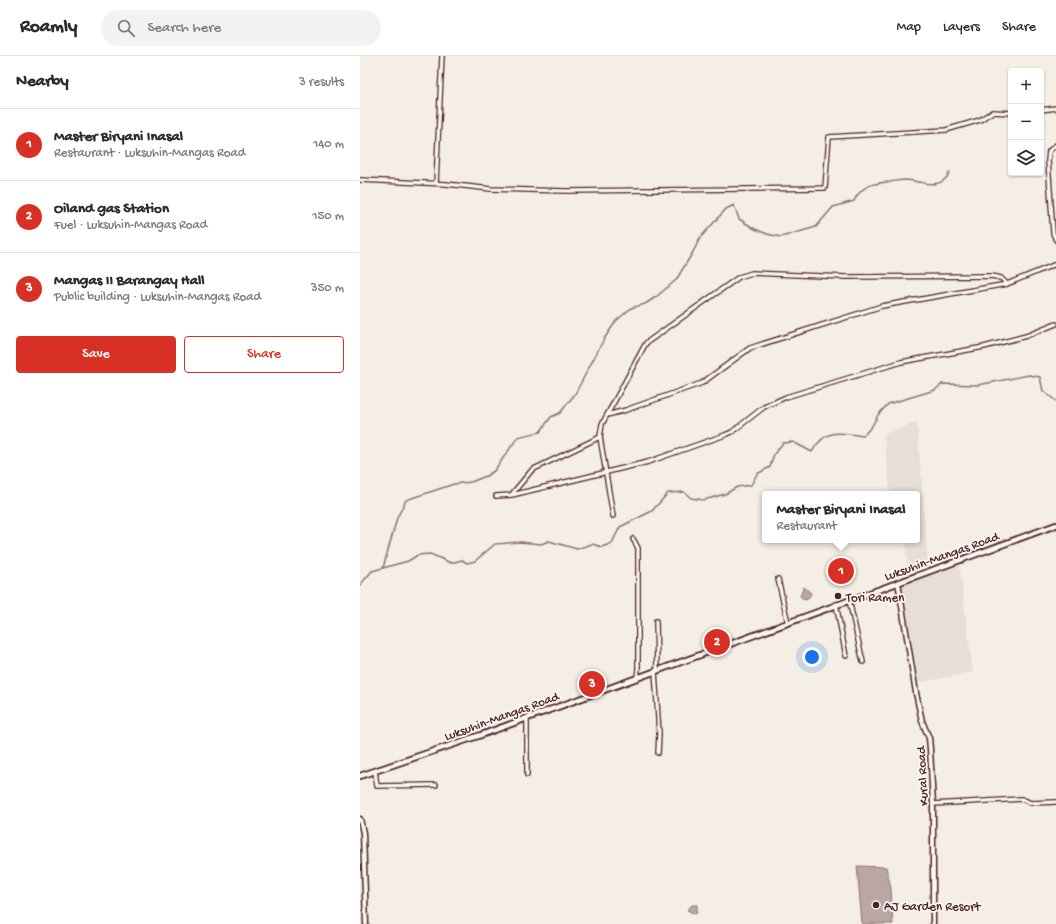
<!DOCTYPE html>
<html lang="en">
<head>
<meta charset="utf-8">
<style>
	:root { --surface:#fff; --page:#f2f2f3; --text:#2b2b33; --muted:#7c7c81; --line:#e1e1e2; --accent:#d93025 }
	body { margin:0; font-family:"Gochi Hand",sans-serif; background:var(--page); color:var(--text) }
	.controls { position:absolute; right:12px; top:12px; display:grid; overflow:hidden; border-radius:4px; box-shadow:0 1px 3px #0004 }
	.controls button { width:36px; height:36px; display:grid; place-items:center; padding:0; border:0; border-bottom:1px solid var(--line); background:var(--surface); color:var(--text); font:20px sans-serif }
	.you { position:absolute; left:452px; top:601px; width:14px; height:14px; margin:-10px; border:3px solid #fff; border-radius:50%; background:#1a73e8; box-shadow:0 0 0 6px #1a73e833 }
	.badge { display:grid; place-items:center; width:26px; height:26px; border-radius:50%; background:var(--accent); color:#fff; font-size:13px; font-weight:700 }
	.pin { position:absolute; translate:-50% -50%; border:2px solid #fff; box-shadow:0 1px 4px #0006 }
	.popup { position:absolute; left:402px; top:435px; width:158px; height:52px; box-sizing:border-box; display:grid; place-content:center; border-radius:4px; background:var(--surface); filter:drop-shadow(0 1px 3px #0005); font-size:13px; white-space:nowrap; color:var(--muted) }
	.popup b { font-size:15px; color:var(--text) }
	.popup::after { content:''; position:absolute; left:50%; top:100%; margin-left:-8px; border:8px solid transparent; border-top-color:var(--surface) }
	.list { margin:0; padding:0; list-style:none }
	h2 { display:flex; justify-content:space-between; align-items:center; height:52px; margin:0; padding:0 16px; font-size:17px }
	h2 small { font-size:13px; font-weight:400; color:var(--muted) }
	.list li { display:grid; grid-template-columns:26px 1fr auto; gap:12px; align-items:center; box-sizing:border-box; height:72px; padding:0 16px; border-top:1px solid var(--line) }
	.list b { display:block; font-size:15px; white-space:nowrap }
	.list p { margin:0; font-size:13px; white-space:nowrap; color:var(--muted) }
	.list em { font-size:13px; font-style:normal; color:var(--muted) }
	.actions { display:flex; gap:8px; padding:12px 16px }
	.actions a { flex:1; padding:9px 0; border:1px solid var(--accent); border-radius:4px; text-align:center; font-size:14px; color:var(--accent) }
	.actions .main { background:var(--accent); color:#fff }
	.icon { flex:none; width:22px; height:22px; fill:none; stroke:currentColor; stroke-width:2; stroke-linecap:round; stroke-linejoin:round }
	.map { position:relative; flex:none; width:696px; height:868px; overflow:hidden }
	header { display:flex; align-items:center; gap:24px; box-sizing:border-box; height:56px; padding:0 20px; background:var(--surface); border-bottom:1px solid var(--line) }
	header strong { font-size:19px }
	nav { display:flex; gap:22px; margin-inline-start:auto; font-size:14px }
	.search { width:280px; height:36px; background:var(--page); display:flex; align-items:center; gap:10px; box-sizing:border-box; padding:0 14px; border-radius:22px; color:var(--muted); font-size:15px }
	main { display:flex }
	aside { flex:1; background:var(--surface) }
	.map>svg:first-child { display:block }
	.built { fill:#e7dfd6 }
	.water { fill:#baa7a5; stroke:#8d7174 }
	.lines { fill:none; stroke-linecap:round; stroke-linejoin:round }
	.stream { stroke:#8d7174; stroke-width:1.5 }
	.minor-casing { stroke:#4a1f2b; stroke-width:6 }
	.tertiary-casing { stroke:#4a1f2b; stroke-width:7 }
	.secondary-casing { stroke:#4a1f2b; stroke-width:8 }
	.minor { stroke:#fbf7ec; stroke-width:3.5 }
	.tertiary { stroke:#fbf7ec; stroke-width:4 }
	.secondary { stroke:#fbf7ec; stroke-width:4.5 }
	.poi-dot { fill:#4a1f2b; stroke:#fbf7ec; stroke-width:1.5 }
	.labels { text-anchor:middle; stroke-width:3.5; stroke-linejoin:round; paint-order:stroke }
	.street-label { font-size:13px; fill:#4a1f2b; stroke:#fbf7ec }
	.poi-label { font-size:13px; fill:#4a1f2b; stroke:#fbf7ec; text-anchor:start }
</style>
</head>
<body>
<header>
<strong>Roamly</strong>
<div class="search"><svg class="icon" aria-label="search" viewBox="0 0 24 24"><circle cx="10" cy="10" r="6"/><path d="M15 15l6 6"/></svg>Search here</div>
<nav><a>Map</a><a>Layers</a><a>Share</a></nav>
</header>
<main>
<aside>
<h2>Nearby<small>3 results</small></h2>
<ul class="list">
<li><span class="badge">1</span><div><b>Master Biryani Inasal</b><p>Restaurant · Luksuhin-Mangas Road</p></div><em>140 m</em></li>
<li><span class="badge">2</span><div><b>Oiland gas Station</b><p>Fuel · Luksuhin-Mangas Road</p></div><em>150 m</em></li>
<li><span class="badge">3</span><div><b>Mangas II Barangay Hall</b><p>Public building · Luksuhin-Mangas Road</p></div><em>350 m</em></li>
</ul>
<div class="actions"><a class="main">Save</a><a>Share</a></div>
</aside>
<div class="map">
<svg width="696" height="868" viewBox="0 0 696 868">
	<rect width="100%" height="100%" fill="#f4eee4"/>
	<filter id="ink" filterUnits="userSpaceOnUse"><feTurbulence type="fractalNoise" baseFrequency=".025" numOctaves="2"/><feDisplacementMap in="SourceGraphic" scale="8" xChannelSelector="R" yChannelSelector="G"/><feConvolveMatrix kernelMatrix="1 2 1 2 8 2 1 2 1" color-interpolation-filters="sRGB"/></filter>
	<g filter="url(#ink)">
		<g class="built">
			<path d="M557 366 568 510 547 517 546 484H557V438H530L524 378Z"/>
			<path d="M599 508 613 616 558 627 541 526Z"/>
		</g>
		<g class="water">
			<path d="M444 531 451 537 448 543 444 544 440 540Z"/>
			<path d="M497 810 526 811 531 832 533 868H502Z"/>
			<path d="M332 849H337V857L335 858 327 854Z"/>
		</g>
		<g class="lines">
			<g class="stream">
				<path d="M23 512 37 462 46 444 94 428 111 426 126 420 134 415 158 381 180 376 191 361 200 357 215 338 244 283 256 265 271 252 285 248 296 241 316 224 333 196 340 182 366 153 374 149 379 163 395 173 407 178 421 181 456 171 473 151 494 145C502 129 513 127 530 126 535 125 541 124 546 124 562 125 581 136 590 116"/>
				<path d="M0 529 12 515 48 505 58 499 70 498 91 507 102 504 107 507 115 505 135 488 160 486 181 488 189 485 217 493 232 488 242 491 252 487 260 471 292 455 308 437 324 436 331 442 344 444 365 438 377 431 391 429 397 418 410 411 414 398 423 387 433 386 452 396C465 372 480 376 503 380L512 370 518 359 528 348 575 334 582 328 618 329 669 319 680 321 683 335 696 345"/>
			</g>
			<defs>
				<g id="minor">
					<path d="M681 54 696 52"/>
					<path d="M696 89 689 95 688 105 693 177 696 184"/>
					<path d="M0 124 86 128 131 133 206 135 465 132 469 81 586 74 620 64 632 56 651 57"/>
					<path d="M76 127 82 0"/>
					<path d="M247 359 266 354 342 327 390 292 522 250 647 228 696 208"/>
					<path d="M152 438 172 414 240 381"/>
					<path d="M136 440 152 439 288 406 365 379 372 376 404 351 426 341 541 306 624 291 666 280 696 268"/>
					<path d="M253 460 240 381 242 368 247 359 286 287 379 221 392 217 485 221 632 220 641 222 647 228"/>
					<path d="M273 483 278 492V611"/>
					<path d="M418 523 428 567"/>
					<path d="M489 544 503 606"/>
					<path d="M476 548 486 600"/>
					<path d="M296 565 297 614"/>
					<path d="M295 615 299 678 298 697"/>
					<path d="M277 621 278 613"/>
					<path d="M15 715 17 730 76 729"/>
					<path d="M167 719V661"/>
					<path d="M573 748 662 743 671 747 696 746"/>
				</g>
				<g id="tertiary">
					<path d="M538 526 556 637 562 665 569 682 570 693 573 748V868"/>
					<path d="M0 763 3 777 6 868"/>
				</g>
				<path id="secondary" d="M0 720 121 679 696 469"/>
			</defs>
			<use href="#minor" class="minor-casing"/>
			<use href="#tertiary" class="tertiary-casing"/>
			<use href="#secondary" class="secondary-casing"/>
			<use href="#minor" class="minor"/>
			<use href="#tertiary" class="tertiary"/>
			<use href="#secondary" class="secondary"/>
		</g>
	</g>
	<g class="poi-dot">
		<circle cx="478" cy="540" r="4"/>
		<circle cx="516" cy="849" r="4"/>
	</g>
	<g class="labels">
		<g class="street-label">
			<text transform="translate(581 499) rotate(-20)" y="5">Luksuhin-Mangas Road</text>
			<text transform="translate(141 659) rotate(-20)" y="5">Luksuhin-Mangas Road</text>
			<text transform="translate(561 720) rotate(-93)" y="5">Kural Road</text>
		</g>
		<g class="poi-label">
			<text x="486" y="545">Tori Ramen</text>
			<text x="524" y="854">AJ Garden Resort</text>
		</g>
	</g>
</svg>
<div class="controls">
<button>+</button>
<button>−</button>
<button><svg class="icon" aria-label="layers" viewBox="0 0 24 24"><path d="M12 4l9 5-9 5-9-5zM3 14l9 5 9-5"/></svg></button>
</div>
<div class="you"></div>
<div class="pin badge" style="left:481px;top:515px">1</div>
<div class="popup"><b>Master Biryani Inasal</b>Restaurant</div>
<div class="pin badge" style="left:357px;top:586px">2</div>
<div class="pin badge" style="left:232px;top:628px">3</div>
</div>
</main>
</body>
</html>
